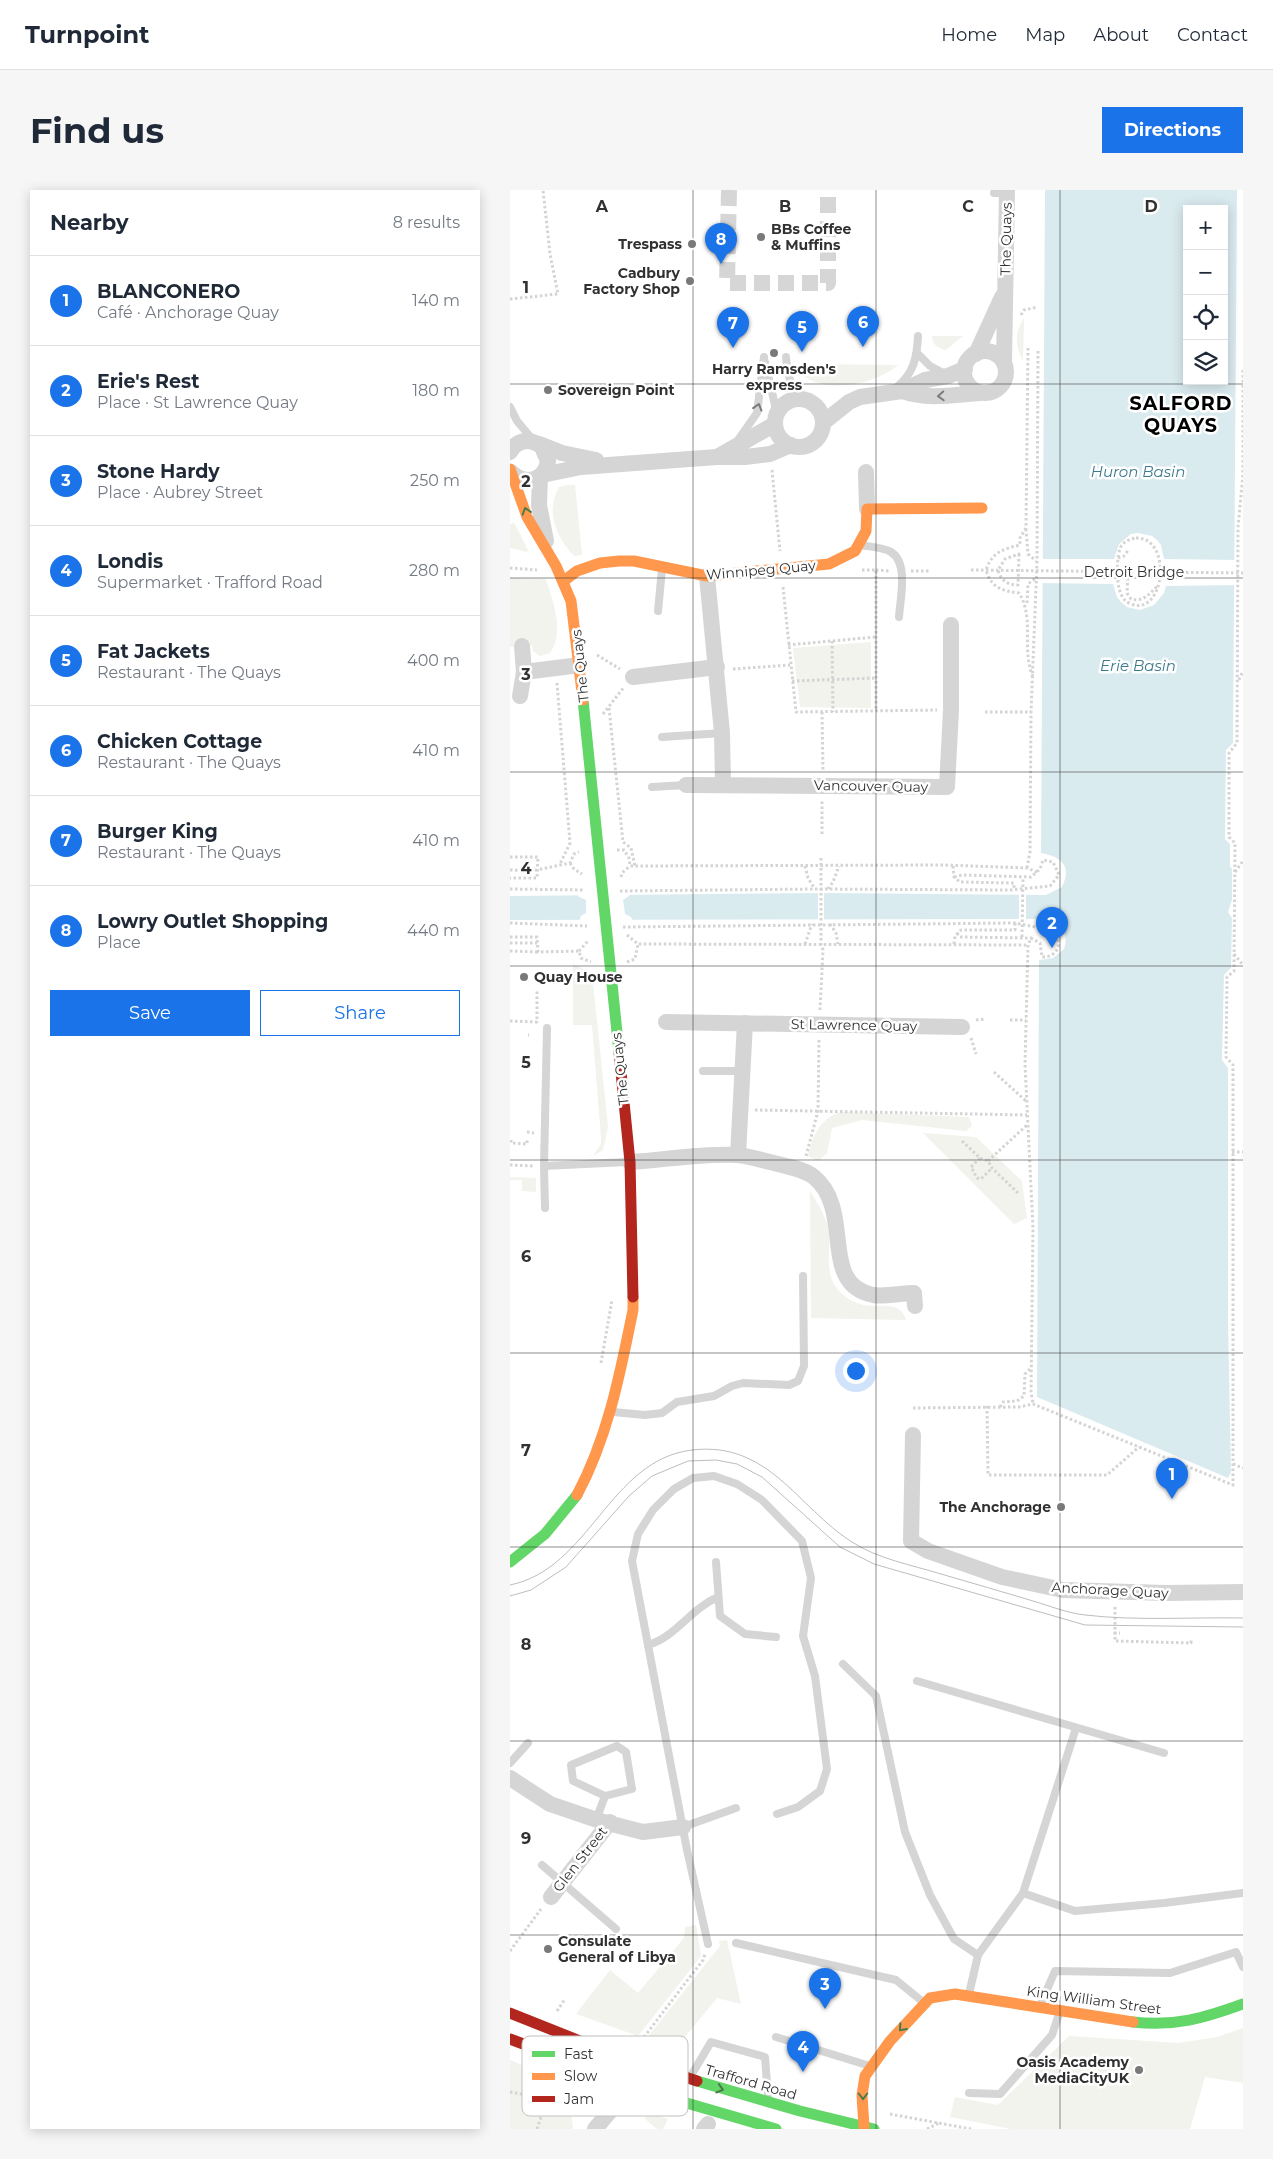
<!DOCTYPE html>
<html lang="en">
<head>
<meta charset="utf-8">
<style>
	:root { --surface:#fff; --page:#f6f6f7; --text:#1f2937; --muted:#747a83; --line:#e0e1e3; --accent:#1a73e8 }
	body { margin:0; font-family:Montserrat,sans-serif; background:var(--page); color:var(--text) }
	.controls { position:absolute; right:15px; top:15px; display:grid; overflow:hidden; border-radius:0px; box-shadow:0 2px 12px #0003 }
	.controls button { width:45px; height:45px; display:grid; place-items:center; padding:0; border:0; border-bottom:1px solid var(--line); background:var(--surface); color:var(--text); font:25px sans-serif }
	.you { position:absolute; left:345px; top:1180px; width:18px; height:18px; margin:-12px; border:4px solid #fff; border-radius:50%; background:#1a73e8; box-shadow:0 0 0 8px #1a73e833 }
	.badge { display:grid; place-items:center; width:32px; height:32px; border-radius:50%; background:var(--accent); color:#fff; font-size:16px; font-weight:700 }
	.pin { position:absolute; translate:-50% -41px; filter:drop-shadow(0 1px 2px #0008) }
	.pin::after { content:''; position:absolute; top:26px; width:18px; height:15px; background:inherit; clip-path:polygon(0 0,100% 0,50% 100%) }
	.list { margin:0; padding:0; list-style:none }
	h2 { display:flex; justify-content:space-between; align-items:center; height:65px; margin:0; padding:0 20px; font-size:21px }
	h2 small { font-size:16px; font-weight:400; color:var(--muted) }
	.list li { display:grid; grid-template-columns:32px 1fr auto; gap:15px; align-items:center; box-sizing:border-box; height:90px; padding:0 20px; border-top:1px solid var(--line) }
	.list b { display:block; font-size:19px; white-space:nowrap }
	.list p { margin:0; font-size:16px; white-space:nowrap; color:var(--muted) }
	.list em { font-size:16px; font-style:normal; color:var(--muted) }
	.actions { display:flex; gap:10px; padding:15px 20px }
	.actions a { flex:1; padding:11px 0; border:1px solid var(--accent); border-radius:0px; text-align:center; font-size:18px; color:var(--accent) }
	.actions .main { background:var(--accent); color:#fff }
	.icon { flex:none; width:28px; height:28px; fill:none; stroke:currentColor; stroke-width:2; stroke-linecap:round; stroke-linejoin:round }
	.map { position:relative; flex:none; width:733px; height:1939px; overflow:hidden; border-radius:0px }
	header { display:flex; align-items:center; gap:30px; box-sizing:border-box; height:70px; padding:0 25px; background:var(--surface); border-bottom:1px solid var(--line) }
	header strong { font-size:24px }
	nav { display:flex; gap:28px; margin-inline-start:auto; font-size:18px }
	.intro { display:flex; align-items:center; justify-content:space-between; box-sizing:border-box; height:120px; padding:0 30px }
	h1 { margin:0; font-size:35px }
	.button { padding:12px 22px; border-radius:0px; background:var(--accent); color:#fff; font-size:18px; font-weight:700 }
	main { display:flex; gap:30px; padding:0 30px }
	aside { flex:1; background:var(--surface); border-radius:0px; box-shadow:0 2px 12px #0003 }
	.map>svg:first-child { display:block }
	.green { fill:#f1f3ec }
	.water { fill:#daebf0; fill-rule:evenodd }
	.pier { fill:#fff }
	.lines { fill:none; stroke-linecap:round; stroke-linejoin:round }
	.street-tunnel { stroke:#d6d6d6; stroke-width:16; stroke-dasharray:16 8; stroke-linecap:butt }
	.path { stroke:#d4d4d4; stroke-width:3; stroke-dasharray:2.5 2.5; stroke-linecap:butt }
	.lane { stroke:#d5d5d5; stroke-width:8 }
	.street { stroke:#d5d5d5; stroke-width:16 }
	.fast { stroke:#63d668; stroke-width:11 }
	.slow { stroke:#ff974d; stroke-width:11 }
	.jam { stroke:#b3261e; stroke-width:11 }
	.tram { stroke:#bdbdbd; stroke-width:1 }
	.oneway { stroke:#7b7b7b }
	.oneway2 { stroke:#487b4a }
	.grid { fill:none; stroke:#313131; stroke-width:1; stroke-opacity:0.55 }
	.poi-dot { fill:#797979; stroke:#fff; stroke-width:2 }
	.labels { text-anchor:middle; stroke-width:5; stroke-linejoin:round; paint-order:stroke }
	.poi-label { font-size:14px; font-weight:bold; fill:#313131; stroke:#fff; text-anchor:start }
	.street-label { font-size:14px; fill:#313131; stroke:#fff }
	.water-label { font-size:15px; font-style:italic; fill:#3d7a8c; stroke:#fff }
	.district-label { font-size:19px; font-weight:bold; letter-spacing:1px; fill:#000; stroke:#fff }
	.key { fill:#fff; stroke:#c1c1c1; stroke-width:1 }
	.key-label { font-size:14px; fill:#313131 }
	.grid-label { font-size:16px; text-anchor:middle; font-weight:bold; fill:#313131; stroke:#fff; stroke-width:5; stroke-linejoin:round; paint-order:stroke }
</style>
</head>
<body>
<header>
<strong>Turnpoint</strong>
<nav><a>Home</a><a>Map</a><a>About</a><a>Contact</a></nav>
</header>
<div class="intro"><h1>Find us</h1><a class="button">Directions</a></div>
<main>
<aside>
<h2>Nearby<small>8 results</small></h2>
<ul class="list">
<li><span class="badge">1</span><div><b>BLANCONERO</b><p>Café · Anchorage Quay</p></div><em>140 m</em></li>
<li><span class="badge">2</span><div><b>Erie's Rest</b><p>Place · St Lawrence Quay</p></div><em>180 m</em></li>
<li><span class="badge">3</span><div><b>Stone Hardy</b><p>Place · Aubrey Street</p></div><em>250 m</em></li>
<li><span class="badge">4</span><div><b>Londis</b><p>Supermarket · Trafford Road</p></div><em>280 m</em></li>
<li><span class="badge">5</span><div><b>Fat Jackets</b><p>Restaurant · The Quays</p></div><em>400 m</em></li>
<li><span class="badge">6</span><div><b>Chicken Cottage</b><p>Restaurant · The Quays</p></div><em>410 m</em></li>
<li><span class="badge">7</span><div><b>Burger King</b><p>Restaurant · The Quays</p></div><em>410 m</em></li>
<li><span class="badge">8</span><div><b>Lowry Outlet Shopping</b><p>Place</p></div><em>440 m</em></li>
</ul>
<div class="actions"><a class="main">Save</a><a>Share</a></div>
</aside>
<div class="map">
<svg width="733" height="1939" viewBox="0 0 733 1939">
	<rect width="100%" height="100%" fill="#fff"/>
	<g class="green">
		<path d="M514 128 513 171C505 154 504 144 514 128Z"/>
		<path d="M422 146H453L436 160C427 158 423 155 422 146Z"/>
		<path d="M293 174 388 175C366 194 318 204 294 186Z"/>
		<path d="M57 295H65L72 365 64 366C46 347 35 321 49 297Z"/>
		<path d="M4 332 18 360 17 362 0 358V335Z"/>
		<path d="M0 388 36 389C43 412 55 442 40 463L30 466 23 461 22 455 0 457Z"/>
		<path d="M361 452V518L290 517 283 458Z"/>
		<path d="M63 774 82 783 98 937 93 960 83 966 91 954V947L82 835H63Z"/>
		<path d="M331 922 459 927 462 936 456 941 352 930 322 938 317 963 308 971 298 966C302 947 310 928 331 922Z"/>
		<path d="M413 943 466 947 512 991 517 1028 504 1034Z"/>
		<path d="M0 987 26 988V1002L12 1001V990H0Z"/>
		<path d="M300 1001C308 1014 317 1028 319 1043 321 1065 313 1084 330 1102 336 1108 345 1113 353 1115 368 1118 391 1110 396 1130L301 1128Z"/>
		<path d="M186 1735 191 1766 128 1846 66 1824 100 1780 128 1803 174 1748 175 1737Z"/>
		<path d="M217 1750 231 1814 207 1808 165 1859 136 1849 210 1756 209 1751Z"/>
		<path d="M733 1838V1893L695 1887 680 1939H501L440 1927 445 1907 488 1915 559 1846 669 1853 707 1847Z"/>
		<path d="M0 1870 61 1896 48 1915 61 1925 63 1937 62 1939H0Z"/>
		<path d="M138 1922 158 1929 153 1939H147L135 1929Z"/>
	</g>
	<path class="water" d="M535 0H727L723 553 716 560 715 649 720 654V676L722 679V710L718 722 722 728 721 778 714 785 712 870 718 878V1130L721 1282 718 1288 527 1207 529 770 543 768 554 759C559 744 552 732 536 729L0 730V706L314 703 536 705 552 697C562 676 552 667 531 663ZM677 19H714V191H677Z"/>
	<g class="pier">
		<path d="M628 343 642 346 647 350 651 355 654 369 728 370V395L656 396 654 403 644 415 630 420 617 417 611 412 607 407 603 394 529 393V369H604L609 354 621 344Z"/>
		<rect x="308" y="701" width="6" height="29"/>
		<path d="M120 702 119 706 113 710 115 724 121 727 123 732H69L71 726 76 723V710L69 707 67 703Z"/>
		<rect x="509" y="703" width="7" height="28"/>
	</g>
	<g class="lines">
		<path class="street-tunnel" d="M219 0 217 93H318V0"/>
		<g class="path">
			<path d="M0 109 48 104 40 64 33 0"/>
			<path d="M511 125 514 120 528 117"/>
			<path d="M518 158 516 338 510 348V355C493 359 482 362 476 380 481 398 493 401 509 403 525 428 511 459 523 487"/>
			<path d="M262 280 270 361"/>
			<path d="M516 339 518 364 526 371"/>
			<path d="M626 348C663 347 655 427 621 414 616 412 613 409 611 404 606 395 606 362 612 355 616 350 621 349 626 348Z"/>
			<path d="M509 364 508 395C497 395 491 390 488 380L495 369Z"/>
			<path d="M608 368 614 366 619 359"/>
			<path d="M0 378 27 380"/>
			<path d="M352 380H366V520"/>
			<path d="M366 380 380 381"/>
			<path d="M461 380 733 383"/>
			<path d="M401 381H420"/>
			<path d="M618 383 617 403 621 409C635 412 638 404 648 396"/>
			<path d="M273 397 286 522 427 520"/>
			<path d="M517 413 518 394 526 388"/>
			<path d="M322 451 323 522"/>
			<path d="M278 455 365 447"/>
			<path d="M87 465 110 479"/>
			<path d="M223 479 280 475"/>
			<path d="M729 490 733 481"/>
			<path d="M282 491 366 488"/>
			<path d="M47 493 60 653 50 674"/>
			<path d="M99 518 113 652 121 658 125 676"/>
			<path d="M312 522 313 582"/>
			<path d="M475 522H521"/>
			<path d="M93 524 114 497"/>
			<path d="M312 644V610"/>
			<path d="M107 660H114L119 668 120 676 434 675 517 678 527 682"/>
			<path d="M0 667H28L27 688H0"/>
			<path d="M60 673 64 679 72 684"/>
			<path d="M295 676 298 688 305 699"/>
			<path d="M443 676 444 687 450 692 504 693V699"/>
			<path d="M517 678 520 662 521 522 527 372 528 159"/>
			<path d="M0 680 22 681 60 673 64 664 69 662"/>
			<path d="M725 682 733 671"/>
			<path d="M111 687 112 683 120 676"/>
			<path d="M0 699 74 700"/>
			<path d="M318 699 323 692 329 676"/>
			<path d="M110 701 305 699 501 700 540 696 549 685 543 672 533 670 530 679 521 687 452 685 444 687"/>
			<path d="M0 733 77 736"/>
			<path d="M320 734 326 743 328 754"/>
			<path d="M113 737 505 733 536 739 545 744C553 756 546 767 532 767L530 753 521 748 518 755 515 874 523 1038 521 1202 523 1214"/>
			<path d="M447 743 450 747 521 748"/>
			<path d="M117 745 128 754 518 755"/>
			<path d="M0 747H27L28 762 69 761 71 768 81 772"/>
			<path d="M512 747 513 687"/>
			<path d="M0 753H27"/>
			<path d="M295 754 302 734"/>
			<path d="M444 754 445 746 451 740H505V733"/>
			<path d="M0 761 28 762"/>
			<path d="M69 761 78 751"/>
			<path d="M724 764 733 775"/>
			<path d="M117 772 125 769 128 754"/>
			<path d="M310 820 313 760 311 754V666"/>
			<path d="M466 830 475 829"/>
			<path d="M500 830H516"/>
			<path d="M0 831 27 832V800"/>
			<path d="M18 845H19"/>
			<path d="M461 848 466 864"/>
			<path d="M484 882 516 911"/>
			<path d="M245 920 517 925"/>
			<path d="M17 942 24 943"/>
			<path d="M1 950V953L17 954V948"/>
			<path d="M452 951 470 968 478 971 482 978 508 1003"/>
			<path d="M722 962H733"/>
			<path d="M296 966 308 921 309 849"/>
			<path d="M470 968 461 977 467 988 471 989 482 978"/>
			<path d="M478 971 517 935"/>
			<path d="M0 975 24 976"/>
			<path d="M91 1173 102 1110"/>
			<path d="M477 1216 478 1285H597L629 1257"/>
			<path d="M490 1217 493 1212 507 1211 514 1206 515 1184 521 1178"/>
			<path d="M403 1218 509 1217 523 1214 723 1295V875L716 867 717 787 724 781 725 653 719 647V563L727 553 728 337 733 284V180"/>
			<path d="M723 1274 733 1278"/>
			<path d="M605 1417V1451L681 1453V1449"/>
			<path d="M604 1443H610"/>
			<path d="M0 1761 31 1719"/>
			<path d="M47 1821 55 1809"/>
			<path d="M131 1851 193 1770 195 1764"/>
			<path d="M0 1902 28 1907 49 1900 76 1925"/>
			<path d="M380 1924 461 1939"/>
			<path d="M27 1939 39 1904"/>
			<path d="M417 1939 429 1933"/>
		</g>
		<g class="lane">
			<path d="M484 3H497"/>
			<path d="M407 163 420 176 435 184"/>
			<path d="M276 167C278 189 279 194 295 209"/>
			<path d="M255 172 267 224"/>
			<path d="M387 197C404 183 407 167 408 146"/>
			<path d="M0 217 7 231 23 250"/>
			<path d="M228 250 247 223 254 167"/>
			<path d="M350 355C361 357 373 357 381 362 399 373 390 410 389 427"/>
			<path d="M148 421 152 379"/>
			<path d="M152 547 212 543"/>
			<path d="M142 597 176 595"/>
			<path d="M193 881H233"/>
			<path d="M34 976 117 972"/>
			<path d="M35 1018 34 976 37 838"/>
			<path d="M103 1222 135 1225 152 1223 167 1212 204 1206 222 1196 233 1193 279 1195 288 1191 294 1176 293 1086"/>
			<path d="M206 1372 210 1426 235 1444 266 1447"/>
			<path d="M138 1455C166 1447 180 1419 208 1407"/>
			<path d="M333 1474 366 1506 395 1642 420 1705 444 1749 468 1765"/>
			<path d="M407 1491 654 1563"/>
			<path d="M107 1556 116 1562 122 1599 95 1606 63 1591 61 1575Z"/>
			<path d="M0 1573 18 1553"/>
			<path d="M86 1630 95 1606"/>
			<path d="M173 1637 226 1618"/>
			<path d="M32 1675 106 1739"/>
			<path d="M513 1703 565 1721 654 1713 733 1703"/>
			<path d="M226 1753 386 1790 413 1812"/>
			<path d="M198 1754 177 1660 122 1371 128 1344 143 1320 164 1299 183 1288 204 1286 227 1294 252 1310 292 1351 301 1388 293 1446 305 1486 317 1579 310 1601 288 1617 267 1624"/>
			<path d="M459 1804 468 1765 513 1703 566 1538"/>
			<path d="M530 1816 545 1781 660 1783 726 1762 733 1777"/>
			<path d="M266 1847 360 1876"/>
			<path d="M182 1884 201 1852 255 1867 258 1907"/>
			<path d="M459 1903 490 1904 542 1845 549 1824"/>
		</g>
		<g class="street">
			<circle cx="475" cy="182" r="21"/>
			<path d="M466 164 492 107"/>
			<path d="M494 173 497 0"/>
			<path d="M392 201C418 210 443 205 470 203"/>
			<circle cx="289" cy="233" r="24"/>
			<path d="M314 232 339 212 350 207 392 201 415 190 438 186 455 179"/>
			<path d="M29 254 52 263 86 270"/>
			<path d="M0 262C7 249 21 248 32 257L38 271C35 291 15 296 1 282"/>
			<path d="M209 266 265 234"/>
			<path d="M356 282 357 319"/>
			<path d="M32 285 71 277 207 267H235L260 264 281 255"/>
			<path d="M30 286 29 315 36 351"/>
			<path d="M197 386 212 543 213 595"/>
			<path d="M12 456 14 482"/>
			<path d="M123 487 207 477"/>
			<path d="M10 506 14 482 70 475"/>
			<path d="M176 595 437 597 441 520V435"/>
			<path d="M156 832 452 837"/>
			<path d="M228 965 235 833"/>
			<path d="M120 972C155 970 192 963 227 965 240 966 255 971 268 974 279 977 294 979 304 987 345 1021 308 1094 363 1105 375 1107 391 1103 404 1103L405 1116"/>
			<path d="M403 1245 401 1351 418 1361 492 1387 553 1400 656 1403 733 1402"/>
			<path d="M0 1588 40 1614 90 1631 133 1642 173 1637"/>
			<path d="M41 1707 100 1632"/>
			<path d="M85 1939 101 1920"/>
			<path d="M194 1939 198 1934"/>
		</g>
		<g class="fast">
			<path d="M73 510 109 862"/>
			<path d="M0 1372 35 1344 67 1305"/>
			<path d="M623 1832C664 1837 695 1828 733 1814"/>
			<path d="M187 1891 290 1921 364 1939"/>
			<path d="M149 1905 266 1939"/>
		</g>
		<g class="slow">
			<path d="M0 279 17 327 46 376 61 411 73 510"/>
			<path d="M55 390 67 381 90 373 109 371H124L197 386 319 374 345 361 356 341 357 319 472 318"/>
			<path d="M67 1305C98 1247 110 1184 123 1120V1107"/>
			<path d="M354 1937 352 1905 355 1886 380 1851 420 1808 445 1804 623 1832"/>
		</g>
		<g class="jam">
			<path d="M109 862 120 972 123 1107"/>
			<path d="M0 1823 80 1855 187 1891"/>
			<path d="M0 1849 149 1905"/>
		</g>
		<g class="tram">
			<path d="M0 1395C80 1379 99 1270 182 1260 259 1251 287 1317 342 1352 368 1369 402 1375 431 1384 462 1393 493 1402 523 1411 540 1416 557 1423 575 1425 627 1431 681 1427 733 1428"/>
			<path d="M0 1406 21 1400 56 1377 119 1306 142 1286 178 1271 206 1270 227 1274 252 1287 330 1357 364 1374 575 1435 733 1437"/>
		</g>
	</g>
	<defs><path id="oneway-chevron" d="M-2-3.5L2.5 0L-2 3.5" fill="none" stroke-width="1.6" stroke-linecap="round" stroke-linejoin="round" transform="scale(1.25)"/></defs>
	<g class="oneway">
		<use href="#oneway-chevron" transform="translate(431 206) rotate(177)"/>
		<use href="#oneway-chevron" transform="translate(248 217) rotate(-73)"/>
	</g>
	<g class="oneway2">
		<use href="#oneway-chevron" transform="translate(16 321) rotate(-108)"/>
		<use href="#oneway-chevron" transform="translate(392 1838) rotate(132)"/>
		<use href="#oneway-chevron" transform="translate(210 1899) rotate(17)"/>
		<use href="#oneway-chevron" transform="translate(353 1906) rotate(90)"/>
	</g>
	<path class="grid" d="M183 0V1939M366 0V1939M550 0V1939M0 194H733M0 388H733M0 582H733M0 776H733M0 970H733M0 1163H733M0 1357H733M0 1551H733M0 1745H733"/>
	<g class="poi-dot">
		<circle cx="251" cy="47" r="5"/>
		<circle cx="182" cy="54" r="5"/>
		<circle cx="180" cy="91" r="5"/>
		<circle cx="264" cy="163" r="5"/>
		<circle cx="38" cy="200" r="5"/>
		<circle cx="14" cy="787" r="5"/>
		<circle cx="551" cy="1317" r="5"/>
		<circle cx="38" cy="1759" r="5"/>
		<circle cx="629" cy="1880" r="5"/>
	</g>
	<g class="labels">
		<g class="poi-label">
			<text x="261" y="44">BBs Coffee<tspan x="261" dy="16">&amp; Muffins</tspan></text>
			<text x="172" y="59" text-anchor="end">Trespass</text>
			<text x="170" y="88" text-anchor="end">Cadbury<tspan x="170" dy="16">Factory Shop</tspan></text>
			<text x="264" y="184" text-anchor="middle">Harry Ramsden's<tspan x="264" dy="16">express</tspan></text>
			<text x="48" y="205">Sovereign Point</text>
			<text x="24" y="792">Quay House</text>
			<text x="541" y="1322" text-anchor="end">The Anchorage</text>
			<text x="48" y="1756">Consulate<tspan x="48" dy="16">General of Libya</tspan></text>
			<text x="619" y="1877" text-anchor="end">Oasis Academy<tspan x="619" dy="16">MediaCityUK</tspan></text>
		</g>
		<g class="street-label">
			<text transform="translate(496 49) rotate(-89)" y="5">The Quays</text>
			<text transform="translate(251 380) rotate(-5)" y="5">Winnipeg Quay</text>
			<text x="624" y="387">Detroit Bridge</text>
			<text transform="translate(70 476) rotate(-96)" y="5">The Quays</text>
			<text transform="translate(361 596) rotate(1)" y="5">Vancouver Quay</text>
			<text transform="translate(344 835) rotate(1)" y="5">St Lawrence Quay</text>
			<text transform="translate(110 879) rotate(-96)" y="5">The Quays</text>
			<text transform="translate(600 1400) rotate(3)" y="5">Anchorage Quay</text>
			<text transform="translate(70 1669) rotate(-52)" y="5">Glen Street</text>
			<text transform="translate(584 1810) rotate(8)" y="5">King William Street</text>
			<text transform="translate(241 1892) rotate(16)" y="5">Trafford Road</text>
		</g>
		<g class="water-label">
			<text x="628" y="287">Huron Basin</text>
			<text x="628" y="481">Erie Basin</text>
		</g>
		<g class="district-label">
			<text x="671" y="220">SALFORD<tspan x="671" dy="22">QUAYS</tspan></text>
		</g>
	</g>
	<rect x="12" y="1846" width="166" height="80" rx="8" class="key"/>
	<rect x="22" y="1861" width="23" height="6" fill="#63d668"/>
	<rect x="22" y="1883" width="23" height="7" fill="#ff974d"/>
	<rect x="22" y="1906" width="23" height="6" fill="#b3261e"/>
	<g class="key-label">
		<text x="54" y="1869">Fast</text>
		<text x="54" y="1891">Slow</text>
		<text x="54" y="1914">Jam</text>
	</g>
	<g class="grid-label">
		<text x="92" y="22">A</text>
		<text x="275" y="22">B</text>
		<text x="458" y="22">C</text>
		<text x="641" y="22">D</text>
		<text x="16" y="103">1</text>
		<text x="16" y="297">2</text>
		<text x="16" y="490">3</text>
		<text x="16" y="684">4</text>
		<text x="16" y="878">5</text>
		<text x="16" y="1072">6</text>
		<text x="16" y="1266">7</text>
		<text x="16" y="1460">8</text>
		<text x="16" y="1654">9</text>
	</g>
</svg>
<div class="controls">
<button>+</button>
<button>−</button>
<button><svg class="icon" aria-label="locate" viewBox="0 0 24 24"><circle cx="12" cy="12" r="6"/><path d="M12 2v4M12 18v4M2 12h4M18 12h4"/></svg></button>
<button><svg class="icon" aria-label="layers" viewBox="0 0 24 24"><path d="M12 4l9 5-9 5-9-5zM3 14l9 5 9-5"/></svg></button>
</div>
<div class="you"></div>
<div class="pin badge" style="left:662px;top:1309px">1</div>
<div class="pin badge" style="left:542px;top:758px">2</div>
<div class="pin badge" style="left:315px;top:1819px">3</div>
<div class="pin badge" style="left:293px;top:1882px">4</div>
<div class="pin badge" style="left:292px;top:162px">5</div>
<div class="pin badge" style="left:353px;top:157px">6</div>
<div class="pin badge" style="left:223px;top:158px">7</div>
<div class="pin badge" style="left:211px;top:74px">8</div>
</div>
</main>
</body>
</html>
